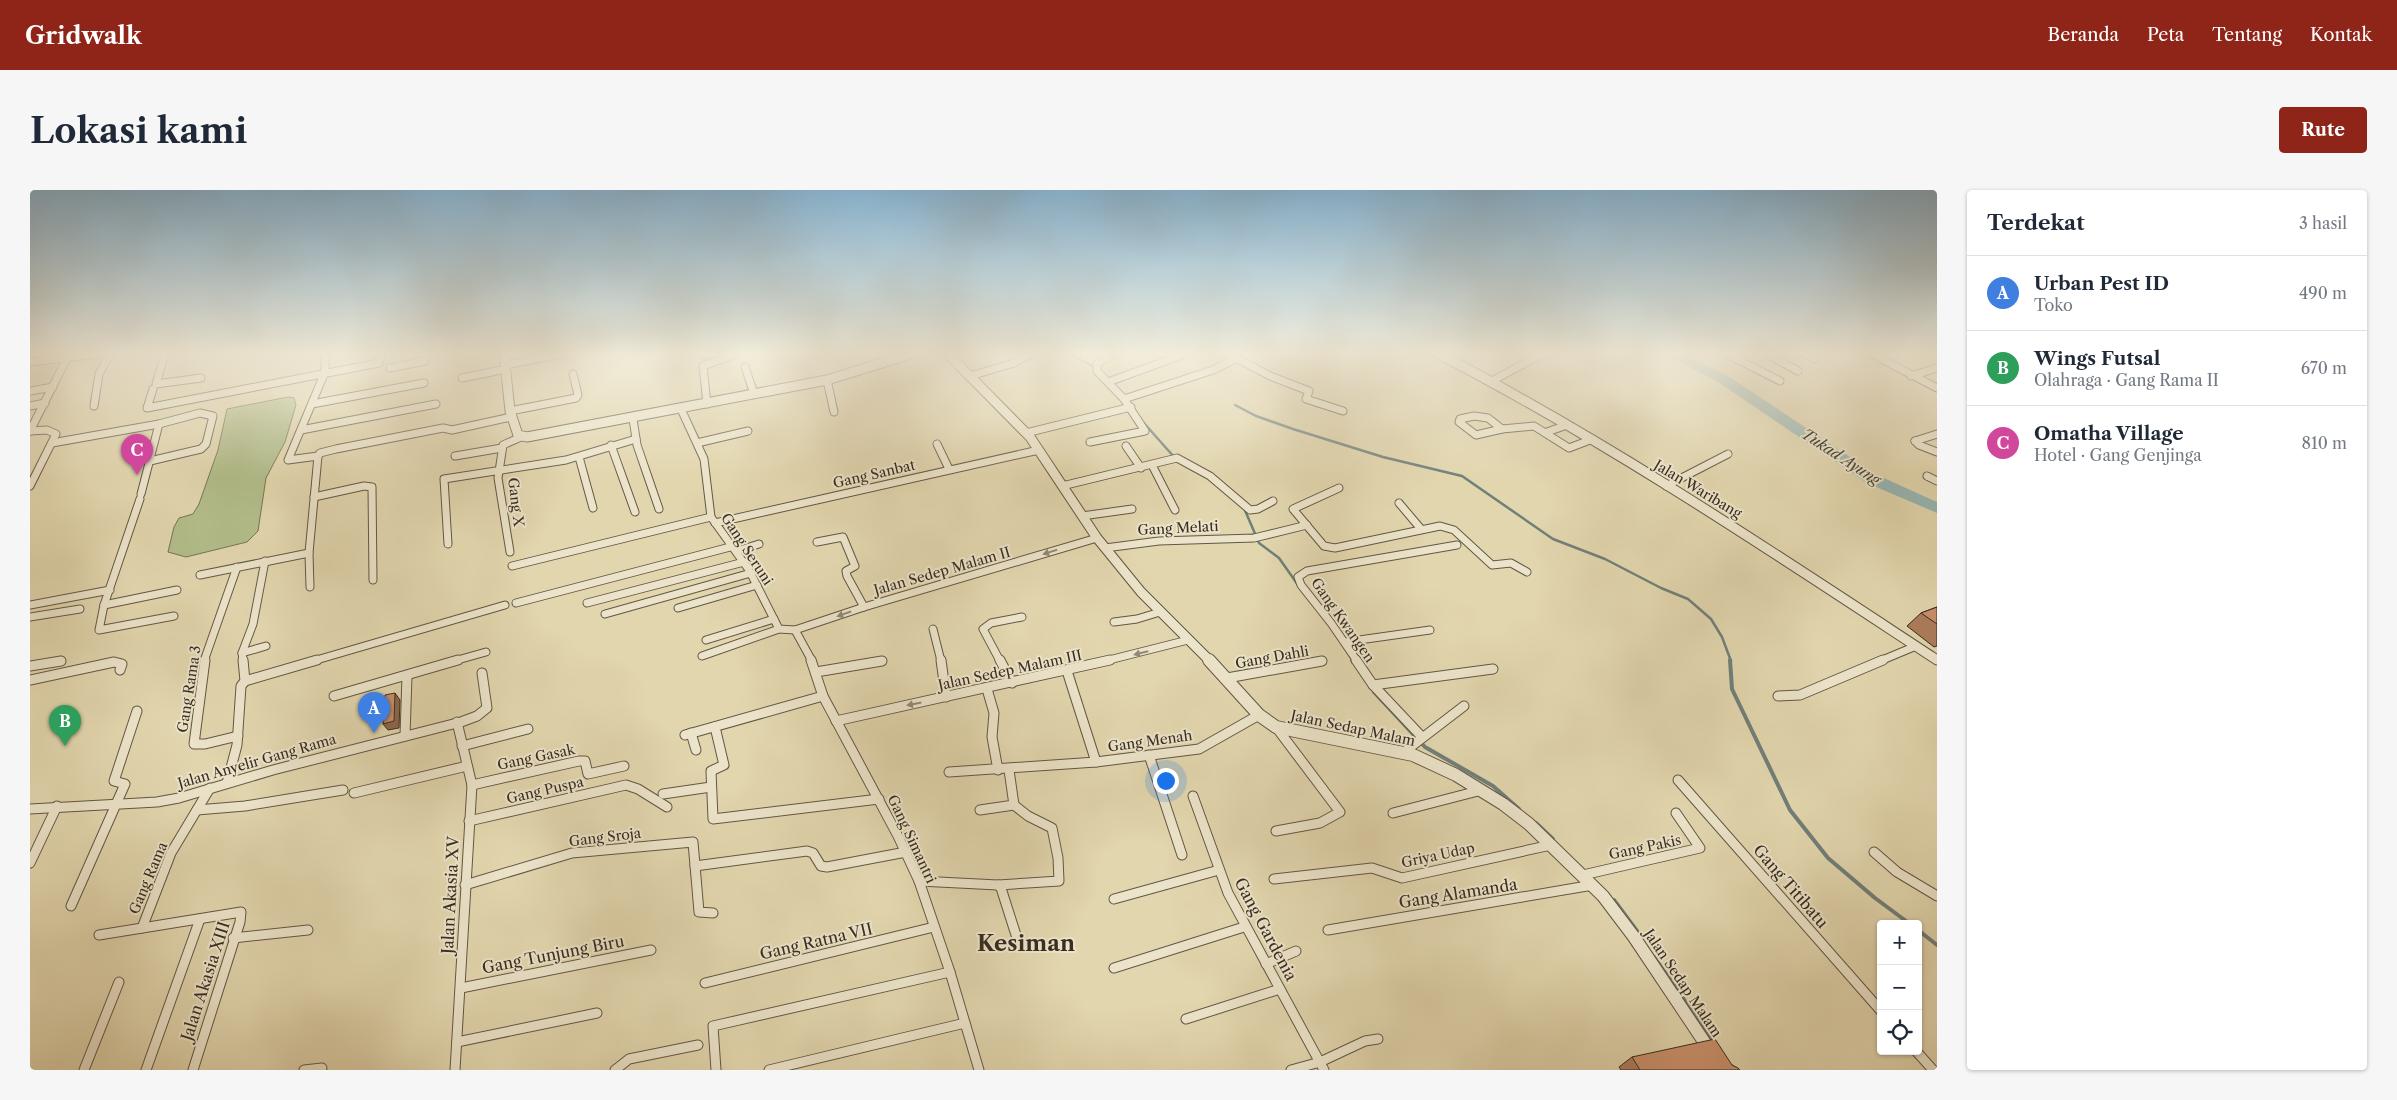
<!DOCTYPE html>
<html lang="id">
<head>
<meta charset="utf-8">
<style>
	:root { --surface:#fff; --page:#f6f6f7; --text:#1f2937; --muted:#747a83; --line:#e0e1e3; --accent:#8f2418 }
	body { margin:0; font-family:"Libre Caslon Text",serif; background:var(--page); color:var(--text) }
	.controls { position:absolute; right:15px; bottom:15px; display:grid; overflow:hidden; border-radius:5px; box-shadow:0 1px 4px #0004 }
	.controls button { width:45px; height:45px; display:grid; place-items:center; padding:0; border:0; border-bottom:1px solid var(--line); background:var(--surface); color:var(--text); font:25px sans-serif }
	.you { position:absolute; left:1135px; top:590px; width:18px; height:18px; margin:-12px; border:4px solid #fff; border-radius:50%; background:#1a73e8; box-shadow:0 0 0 8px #1a73e833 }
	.badge { display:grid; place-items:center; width:32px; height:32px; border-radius:50%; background:var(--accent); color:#fff; font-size:16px; font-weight:700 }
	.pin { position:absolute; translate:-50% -41px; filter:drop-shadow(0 1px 2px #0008) }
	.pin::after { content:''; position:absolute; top:26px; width:18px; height:15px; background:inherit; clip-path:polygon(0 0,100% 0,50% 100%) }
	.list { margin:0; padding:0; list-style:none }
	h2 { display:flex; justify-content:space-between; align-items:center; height:65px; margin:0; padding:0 20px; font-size:21px }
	h2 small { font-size:16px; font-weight:400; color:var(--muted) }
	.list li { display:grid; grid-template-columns:32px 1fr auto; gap:15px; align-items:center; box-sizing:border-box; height:75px; padding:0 20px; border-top:1px solid var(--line) }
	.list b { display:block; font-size:19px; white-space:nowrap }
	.list p { margin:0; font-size:16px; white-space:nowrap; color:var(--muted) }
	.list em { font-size:16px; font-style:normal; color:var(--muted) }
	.icon { flex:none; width:28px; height:28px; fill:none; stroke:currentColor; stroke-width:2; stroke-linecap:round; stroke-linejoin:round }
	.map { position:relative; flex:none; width:1907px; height:880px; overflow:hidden; border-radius:5px }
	header { display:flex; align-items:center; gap:30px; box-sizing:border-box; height:70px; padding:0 25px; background:var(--accent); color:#fff }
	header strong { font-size:24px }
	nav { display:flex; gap:28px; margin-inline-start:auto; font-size:18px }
	.intro { display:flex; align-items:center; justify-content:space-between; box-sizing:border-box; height:120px; padding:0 30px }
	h1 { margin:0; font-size:35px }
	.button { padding:12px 22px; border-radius:5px; background:var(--accent); color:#fff; font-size:18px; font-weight:700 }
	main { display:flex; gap:30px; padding:0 30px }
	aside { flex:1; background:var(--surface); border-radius:5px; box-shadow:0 1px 4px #0004 }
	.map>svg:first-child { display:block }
	.green { fill:#b2be8b; stroke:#747656 }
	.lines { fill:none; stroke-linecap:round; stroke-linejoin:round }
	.stream-far1 { stroke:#71807a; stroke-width:2.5 }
	.stream { stroke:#71807a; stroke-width:4 }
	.river { fill:#98b7b4; fill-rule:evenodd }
	.minor-far1-casing { stroke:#625745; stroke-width:9 }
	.minor-casing { stroke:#625745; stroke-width:11 }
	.tertiary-far1-casing { stroke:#625745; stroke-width:11 }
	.tertiary-casing { stroke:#625745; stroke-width:14 }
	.minor-far1 { stroke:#ece4ca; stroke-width:7 }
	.minor { stroke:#ece4ca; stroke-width:9 }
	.tertiary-far1 { stroke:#ece4ca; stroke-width:9 }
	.tertiary { stroke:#ece4ca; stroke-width:12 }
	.wall { fill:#ae7d5d; stroke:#372d22 }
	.shaded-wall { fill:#8d664c; stroke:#372d22 }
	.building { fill:#ca916c; stroke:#372d22 }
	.oneway { fill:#928876 }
	.labels { text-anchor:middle; stroke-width:4; stroke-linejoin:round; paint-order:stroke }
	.street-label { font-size:14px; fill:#372d22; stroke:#ece4ca }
	.water-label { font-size:15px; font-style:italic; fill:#4a493f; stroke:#ece4ca }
	.near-street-label { font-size:16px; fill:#372d22; stroke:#ece4ca }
	.near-district-label { font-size:22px; font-weight:bold; fill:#372d22; stroke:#ece4ca }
</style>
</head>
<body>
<header>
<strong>Gridwalk</strong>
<nav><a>Beranda</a><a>Peta</a><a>Tentang</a><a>Kontak</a></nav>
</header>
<div class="intro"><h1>Lokasi kami</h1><a class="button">Rute</a></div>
<main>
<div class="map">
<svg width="1907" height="880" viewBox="0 0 1907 880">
	<rect width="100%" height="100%" fill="#e2d6ae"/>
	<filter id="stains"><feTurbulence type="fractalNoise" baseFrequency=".004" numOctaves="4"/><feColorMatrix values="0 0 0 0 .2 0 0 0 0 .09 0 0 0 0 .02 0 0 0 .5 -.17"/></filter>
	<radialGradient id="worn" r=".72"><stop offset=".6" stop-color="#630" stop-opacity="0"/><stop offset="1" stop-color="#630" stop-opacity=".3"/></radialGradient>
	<path class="green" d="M258 207 264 208 266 215 255 252 236 288 228 341 217 352 156 367 138 362 144 337 149 328 163 324 169 314 188 260 197 219Z"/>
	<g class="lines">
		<g class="stream-far1">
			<path d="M664 164 674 169H685"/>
			<path d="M1039 164 1065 177"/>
			<path d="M705 165 716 164"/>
			<path d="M1205 215 1226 226 1263 239 1353 267 1432 286 1523 349 1575 369 1631 398 1658 409 1681 429 1692 447 1701 471"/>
			<path d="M1113 232 1145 268"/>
			<path d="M1214 318 1229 353 1249 368 1268 395"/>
			<path d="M1311 452 1323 471"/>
		</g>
		<g class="stream">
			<path d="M1322 470 1323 472"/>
			<path d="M1700 470 1702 499 1760 620 1798 668 1845 708 1880 734"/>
			<path d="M1344 502 1395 557 1463 596 1489 619"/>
			<path d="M1506 633 1523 649"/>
			<path d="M1584 710 1607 741"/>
			<path d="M1888 740 1907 755"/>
			<path d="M1624 767 1684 852"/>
		</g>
		<path class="river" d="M1634 164H1651L1698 186 1847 285 1907 312V323L1837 293 1688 192Z"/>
		<defs>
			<g id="minor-far1">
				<path d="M135 164 126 194 171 188"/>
				<path d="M1199 164 1240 186 1279 201 1276 209 1313 221"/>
				<path d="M1697 164 1750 191"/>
				<path d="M1737 164 1768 181"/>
				<path d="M1775 164 1785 169"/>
				<path d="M1842 164 1907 198"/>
				<path d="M0 172 68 164"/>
				<path d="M475 175 532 164"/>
				<path d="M715 177 724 204"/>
				<path d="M360 178 395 171 398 164"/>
				<path d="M940 186 984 173 1000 164"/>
				<path d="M1881 186 1907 178"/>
				<path d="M432 188 476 179"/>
				<path d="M797 190 804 222"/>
				<path d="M1462 191 1510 165"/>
				<path d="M1078 192 1155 164"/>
				<path d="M123 199 117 218 349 173 351 164"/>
				<path d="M0 201 23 197"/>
				<path d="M1094 209 1183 180 1207 168"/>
				<path d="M282 214 394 193"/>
				<path d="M677 214 673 176 706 164"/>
				<path d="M0 216 15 213"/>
				<path d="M64 216 69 184 80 164"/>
				<path d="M651 219 674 269 681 327 719 380 749 439 765 440 834 417 1067 348"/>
				<path d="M480 221 546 208 548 205 543 184"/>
				<path d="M1444 226 1458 228 1472 239 1446 245 1429 232 1430 229Z"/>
				<path d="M603 229 607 255 629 319"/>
				<path d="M1472 239 1504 236 1539 258 1560 250"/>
				<path d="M271 240 406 214"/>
				<path d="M0 241 17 240 26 244 0 296"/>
				<path d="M0 241 37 168"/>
				<path d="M1517 242 1537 235"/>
				<path d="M996 243 1101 217"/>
				<path d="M1885 251 1889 255 1907 262"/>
				<path d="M1885 251 1907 244"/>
				<path d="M1060 252 1115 241 1094 209 1067 181V174L1083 164"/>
				<path d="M22 253 129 234 170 223 183 226 176 254 171 259 120 271"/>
				<path d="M667 253 718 241"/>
				<path d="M907 254 919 279"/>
				<path d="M581 255 605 322"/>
				<path d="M1096 256 1111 278"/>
				<path d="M288 266 290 263 306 259 413 238 422 240 481 227"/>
				<path d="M425 266 472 258"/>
				<path d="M549 267 563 318"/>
				<path d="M1122 275 1145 320"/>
				<path d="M1897 286 1907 291"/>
				<path d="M1032 296 1147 268 1180 286 1220 320 1228 319 1243 311"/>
				<path d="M1636 296 1698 264"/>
				<path d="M1309 298 1263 319 1294 356 1305 358 1410 336 1424 340 1462 375 1481 373 1497 382"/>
				<path d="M111 304 129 234"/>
				<path d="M284 307 334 296 342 297 343 390"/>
				<path d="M110 309 74 415 69 440 144 426"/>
				<path d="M1369 313 1391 339"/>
				<path d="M1052 326 1102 319"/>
				<path d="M685 333 1009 260"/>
				<path d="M787 352 813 347 825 376 816 381 817 386 834 417"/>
				<path d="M418 354 414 289 536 270 606 249"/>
				<path d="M1075 358 1129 351 1224 348 1277 335"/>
				<path d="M707 361 729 354"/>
				<path d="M480 362 468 288 473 255 491 247"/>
				<path d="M482 376 681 327"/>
				<path d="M170 385 279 363"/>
				<path d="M280 397 279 363 288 266 258 270 295 182V164"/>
				<path d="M486 413 704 356"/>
				<path d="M557 413 714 372"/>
				<path d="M0 415 80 400"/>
				<path d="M74 415 147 400"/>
				<path d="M648 418 727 395"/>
				<path d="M575 424 721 383"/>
				<path d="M0 427 50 419"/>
				<path d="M1084 432 1107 429 1130 422"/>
				<path d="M903 439 911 471"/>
				<path d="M765 440 782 471"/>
				<path d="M676 450 744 429"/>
				<path d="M1315 452 1400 440"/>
				<path d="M212 463 236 456"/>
				<path d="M672 466 749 439"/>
				<path d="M174 471 207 377"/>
				<path d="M213 471 212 463 223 434 235 371"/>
				<path d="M283 471 475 415"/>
				<path d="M424 471 456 462"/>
				<path d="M970 471 953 439 961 433 992 427"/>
				<path d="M1075 471 1158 450"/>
				<path d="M1327 471 1301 433 1271 395 1268 387 1277 381 1427 355"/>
				<path d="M1850 471 1886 456"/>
			</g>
			<g id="minor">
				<path d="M175 470 164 554H175L208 546"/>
				<path d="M781 470 793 506 868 646 889 691 920 782 949 880"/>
				<path d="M911 470 916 507"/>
				<path d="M970 470 982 493"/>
				<path d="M1326 470 1343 495 1392 547"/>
				<path d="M0 476 31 471"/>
				<path d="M1037 481 1066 572"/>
				<path d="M786 482 852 471"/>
				<path d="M1197 488 1292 471"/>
				<path d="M0 490 84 472 92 474 90 480"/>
				<path d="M215 491 287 470"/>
				<path d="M1343 495 1463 479"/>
				<path d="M957 499 964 523 962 547 968 580"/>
				<path d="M304 506 428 470"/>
				<path d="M1748 506 1770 505 1853 470"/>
				<path d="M806 531 1080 470"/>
				<path d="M685 537 694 575 681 581 683 629 849 609"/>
				<path d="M1246 537 1310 622 1290 633 1246 641"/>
				<path d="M661 543 666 560"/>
				<path d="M655 545 793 506"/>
				<path d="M375 546 377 486"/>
				<path d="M432 556 498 539"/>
				<path d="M1374 562 1434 516"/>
				<path d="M1119 565 1152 665"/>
				<path d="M919 582 1066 572 1169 559 1229 525"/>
				<path d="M1648 590 1851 821"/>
				<path d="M197 593 207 555 211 496 215 491 213 470"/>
				<path d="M442 595 549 571H555L558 584 594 576"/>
				<path d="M324 603 437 576"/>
				<path d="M633 604 681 597"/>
				<path d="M1163 606 1198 703 1294 880"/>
				<path d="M0 619 127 612 149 608 243 580 431 532 447 526 457 518 452 483"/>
				<path d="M167 620 215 616 313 600"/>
				<path d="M950 620 984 615 979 580"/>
				<path d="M1363 623 1452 600"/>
				<path d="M439 631 596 595 608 599 637 617"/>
				<path d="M1844 662 1867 682 1907 706"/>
				<path d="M0 673 27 616"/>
				<path d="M665 676 777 661 783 663 791 676 797 677 876 662"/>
				<path d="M1553 685 1670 658 1646 623"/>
				<path d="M1244 689 1342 678 1372 688 1521 655"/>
				<path d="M889 691 968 695 1029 691 1028 668 1022 638 998 626 984 615"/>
				<path d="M435 695 542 663 663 652 669 722 683 723"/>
				<path d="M968 695 971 698 986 745"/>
				<path d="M1084 709 1189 680"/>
				<path d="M41 716 95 594 84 591 107 521"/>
				<path d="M112 738 141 663 180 598"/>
				<path d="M1298 740 1563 695"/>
				<path d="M69 745 211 722 210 732 163 880"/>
				<path d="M203 748 278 740"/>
				<path d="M1236 774 1266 761"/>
				<path d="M1084 778 1214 737"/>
				<path d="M675 793 904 737"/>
				<path d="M431 798 621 760"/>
				<path d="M1156 829 1250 799"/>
				<path d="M427 852 567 823"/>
				<path d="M1886 861 1903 880"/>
				<path d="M54 880 89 792"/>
				<path d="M116 880 170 729"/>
				<path d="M274 880 292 878"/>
				<path d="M425 880 442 595 427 532"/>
				<path d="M585 880 599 869 668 855"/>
				<path d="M686 880 683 836 920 782"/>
				<path d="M739 880 935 833"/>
				<path d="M1261 880 1290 872 1335 851 1348 849"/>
			</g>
			<g id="tertiary-far1">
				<path d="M474 164 480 221 488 245 497 247 797 190 881 164"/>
				<path d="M918 164 1000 247 1067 348 1111 402 1180 471"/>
				<path d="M1409 164C1582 254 1744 363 1907 470"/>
			</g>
			<path id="tertiary" d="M1179 470 1229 525 1246 537 1383 565 1426 585 1473 614 1499 634 1573 706 1604 747 1693 880"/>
		</defs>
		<use href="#minor-far1" class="minor-far1-casing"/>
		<use href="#minor" class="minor-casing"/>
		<use href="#tertiary-far1" class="tertiary-far1-casing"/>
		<use href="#tertiary" class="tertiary-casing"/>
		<use href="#minor-far1" class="minor-far1"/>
		<use href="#minor" class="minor"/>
		<use href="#tertiary-far1" class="tertiary-far1"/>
		<use href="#tertiary" class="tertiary"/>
	</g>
	<g class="wall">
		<path d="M1907 417V456L1904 457 1877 436 1891 423Z"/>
		<path d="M1602 867 1702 875 1710 880H1591L1589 877Z"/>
	</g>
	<path class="shaded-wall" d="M365 503 370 510 369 538 358 540 353 534Z"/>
	<g class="building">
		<path d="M1907 417V434L1891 423Z"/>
		<path d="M365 503 364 531 353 534 355 505Z"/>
		<path d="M1685 849 1702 875 1708 878 1710 880H1610L1602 867Z"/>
	</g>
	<defs><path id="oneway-solid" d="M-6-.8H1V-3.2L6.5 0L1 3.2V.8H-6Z" transform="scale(1.25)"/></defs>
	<g class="oneway">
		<use href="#oneway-solid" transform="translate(1020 362) rotate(163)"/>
		<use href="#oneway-solid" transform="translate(814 424) rotate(161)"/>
		<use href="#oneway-solid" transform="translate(1111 463) rotate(166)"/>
		<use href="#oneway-solid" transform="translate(884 514) rotate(169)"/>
	</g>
	<linearGradient id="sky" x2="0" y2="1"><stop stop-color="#88b5d3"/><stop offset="0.57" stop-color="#f2eddb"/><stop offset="1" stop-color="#f2eddb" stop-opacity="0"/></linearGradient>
	<rect width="1907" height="287" fill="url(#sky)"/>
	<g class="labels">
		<g class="street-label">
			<text transform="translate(844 284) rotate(-13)" y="5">Gang Sanbat</text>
			<text transform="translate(1668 299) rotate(31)" y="5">Jalan Waribang</text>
			<text transform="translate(486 312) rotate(83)" y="5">Gang X</text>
			<text transform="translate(1148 338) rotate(-3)" y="5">Gang Melati</text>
			<text transform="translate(717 359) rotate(57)" y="5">Gang Seruni</text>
			<text transform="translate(912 381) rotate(-16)" y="5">Jalan Sedep Malam II</text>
			<text transform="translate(1313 430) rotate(55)" y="5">Gang Kwangen</text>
			<text transform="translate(1242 467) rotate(-10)" y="5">Gang Dahli</text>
			<text transform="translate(980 480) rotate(-12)" y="5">Jalan Sedep Malam III</text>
			<text transform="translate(159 499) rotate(-81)" y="5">Gang Rama 3</text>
			<text transform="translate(1323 538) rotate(12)" y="5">Jalan Sedap Malam</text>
			<text transform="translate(1120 551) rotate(-8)" y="5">Gang Menah</text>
			<text transform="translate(506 567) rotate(-12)" y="5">Gang Gasak</text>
			<text transform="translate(227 571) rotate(-16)" y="5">Jalan Anyelir Gang Rama</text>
			<text transform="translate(515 600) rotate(-13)" y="5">Gang Puspa</text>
			<text transform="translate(575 647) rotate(-7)" y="5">Gang Sroja</text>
			<text transform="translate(882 649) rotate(65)" y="5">Gang Simantri</text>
			<text transform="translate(1615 657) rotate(-12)" y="5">Gang Pakis</text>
			<text transform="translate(1408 665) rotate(-12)" y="5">Griya Udap</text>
			<text transform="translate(118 688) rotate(-67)" y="5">Gang Rama</text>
			<text transform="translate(1653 793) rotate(56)" y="5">Jalan Sedap Malam</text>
		</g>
		<g class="water-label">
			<text transform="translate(1811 267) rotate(33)" y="5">Tukad Ayung</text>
		</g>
		<g class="near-street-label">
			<text transform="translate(1761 696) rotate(49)" y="6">Gang Titibatu</text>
			<text transform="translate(1428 703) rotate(-9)" y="6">Gang Alamanda</text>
			<text transform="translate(420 705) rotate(-87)" y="6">Jalan Akasia XV</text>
			<text transform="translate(1236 739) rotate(62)" y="6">Gang Gardenia</text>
			<text transform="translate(786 751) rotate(-13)" y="6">Gang Ratna VII</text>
			<text transform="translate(523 764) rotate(-11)" y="6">Gang Tunjung Biru</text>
			<text transform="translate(175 791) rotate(-72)" y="6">Jalan Akasia XIII</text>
		</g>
		<g class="near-district-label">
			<text x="996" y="761">Kesiman</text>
		</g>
	</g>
	<rect width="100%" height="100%" filter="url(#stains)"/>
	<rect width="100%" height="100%" fill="url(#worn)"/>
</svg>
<div class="controls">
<button>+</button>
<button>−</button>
<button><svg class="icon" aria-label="locate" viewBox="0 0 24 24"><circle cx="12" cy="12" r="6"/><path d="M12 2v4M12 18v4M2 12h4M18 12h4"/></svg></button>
</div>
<div class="you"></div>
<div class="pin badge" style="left:344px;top:543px;background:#3f7fe0">A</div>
<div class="pin badge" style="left:35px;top:556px;background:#2e9e5b">B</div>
<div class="pin badge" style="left:107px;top:285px;background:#d1479c">C</div>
</div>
<aside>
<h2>Terdekat<small>3 hasil</small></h2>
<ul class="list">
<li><span class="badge" style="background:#3f7fe0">A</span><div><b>Urban Pest ID</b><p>Toko</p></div><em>490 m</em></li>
<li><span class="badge" style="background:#2e9e5b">B</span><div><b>Wings Futsal</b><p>Olahraga · Gang Rama II</p></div><em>670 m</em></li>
<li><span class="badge" style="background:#d1479c">C</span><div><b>Omatha Village</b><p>Hotel · Gang Genjinga</p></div><em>810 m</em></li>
</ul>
</aside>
</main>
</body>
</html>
